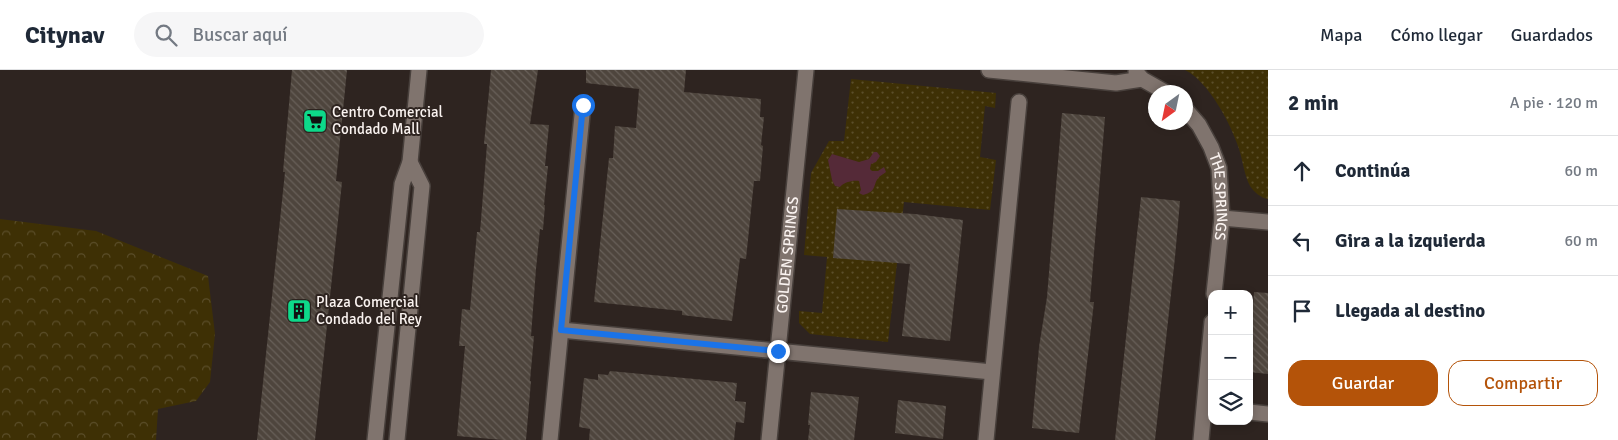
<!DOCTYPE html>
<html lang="es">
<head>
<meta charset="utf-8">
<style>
	:root { --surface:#fff; --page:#f6f6f7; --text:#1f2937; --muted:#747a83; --line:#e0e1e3; --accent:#b45309 }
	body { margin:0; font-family:Signika,sans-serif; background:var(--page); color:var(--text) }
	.controls { position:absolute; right:15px; bottom:15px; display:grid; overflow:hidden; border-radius:10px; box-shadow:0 2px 8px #0003 }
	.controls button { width:45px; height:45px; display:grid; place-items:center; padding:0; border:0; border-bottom:1px solid var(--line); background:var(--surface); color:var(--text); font:25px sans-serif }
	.compass { position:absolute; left:1148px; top:15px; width:45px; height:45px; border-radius:50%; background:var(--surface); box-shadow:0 2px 8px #0003; rotate:213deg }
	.stop { position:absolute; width:15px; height:15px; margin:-11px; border:4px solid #1a73e8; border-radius:50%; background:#fff }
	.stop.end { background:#1a73e8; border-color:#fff; box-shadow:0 1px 5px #0008 }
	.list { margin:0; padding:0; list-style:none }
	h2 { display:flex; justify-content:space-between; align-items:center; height:65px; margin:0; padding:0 20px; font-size:21px }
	h2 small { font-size:16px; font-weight:400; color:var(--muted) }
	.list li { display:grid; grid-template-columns:32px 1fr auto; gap:15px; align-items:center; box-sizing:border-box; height:70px; padding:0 20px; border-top:1px solid var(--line) }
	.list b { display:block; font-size:19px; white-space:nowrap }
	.list em { font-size:16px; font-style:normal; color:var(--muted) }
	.actions { display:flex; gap:10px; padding:15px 20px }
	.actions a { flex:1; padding:11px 0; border:1px solid var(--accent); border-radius:15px; text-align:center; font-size:18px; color:var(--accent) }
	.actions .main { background:var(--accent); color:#fff }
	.icon { flex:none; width:28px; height:28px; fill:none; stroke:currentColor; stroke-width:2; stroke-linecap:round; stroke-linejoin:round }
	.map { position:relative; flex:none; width:1268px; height:370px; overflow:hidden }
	header { display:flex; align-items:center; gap:30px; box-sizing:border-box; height:70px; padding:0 25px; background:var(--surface); border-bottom:1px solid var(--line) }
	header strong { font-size:24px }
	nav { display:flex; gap:28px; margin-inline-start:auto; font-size:18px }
	.search { width:350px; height:45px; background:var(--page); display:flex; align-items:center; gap:12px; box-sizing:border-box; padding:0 18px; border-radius:28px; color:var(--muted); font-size:19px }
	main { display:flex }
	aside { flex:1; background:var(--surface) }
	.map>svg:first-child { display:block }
	.forest { fill:url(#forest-crowns) }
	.park { fill:url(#park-dots) }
	.water { fill:#552a38 }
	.building { fill:url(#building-back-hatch) }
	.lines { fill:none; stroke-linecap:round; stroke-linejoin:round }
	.minor-casing { stroke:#48403c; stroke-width:18 }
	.minor { stroke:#80746e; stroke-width:15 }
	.route { stroke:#1a73e8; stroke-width:6 }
	.labels { text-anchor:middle; stroke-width:4; stroke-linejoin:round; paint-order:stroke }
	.poi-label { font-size:15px; fill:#faf3f0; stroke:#2e2420; text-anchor:start }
	.street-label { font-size:15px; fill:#faf3f0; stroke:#2e2420 }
</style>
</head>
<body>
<header>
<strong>Citynav</strong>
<div class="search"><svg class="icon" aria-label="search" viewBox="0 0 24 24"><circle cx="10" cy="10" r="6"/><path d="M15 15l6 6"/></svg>Buscar aquí</div>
<nav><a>Mapa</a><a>Cómo llegar</a><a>Guardados</a></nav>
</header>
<main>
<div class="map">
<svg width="1268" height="370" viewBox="0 0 1268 370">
	<defs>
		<pattern id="forest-crowns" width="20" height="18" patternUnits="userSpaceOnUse" patternTransform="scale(1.25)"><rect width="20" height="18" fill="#3e3005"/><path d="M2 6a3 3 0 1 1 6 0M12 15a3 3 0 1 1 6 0" fill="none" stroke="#5b4e2a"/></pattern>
		<pattern id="park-dots" width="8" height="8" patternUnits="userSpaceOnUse" patternTransform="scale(1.25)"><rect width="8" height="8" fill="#3e3005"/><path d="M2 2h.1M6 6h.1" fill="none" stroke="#5b4e2a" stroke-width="1.8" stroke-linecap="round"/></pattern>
		<pattern id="building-back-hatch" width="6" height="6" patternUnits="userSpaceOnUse" patternTransform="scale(1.25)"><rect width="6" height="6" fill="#4e453d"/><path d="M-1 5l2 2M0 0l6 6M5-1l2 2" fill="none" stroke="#686059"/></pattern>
	</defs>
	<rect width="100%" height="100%" fill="#2e2420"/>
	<path class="forest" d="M0 149 96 161 208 206 215 264 210 312 196 331 158 339 156 370H0Z"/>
	<g class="park">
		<path d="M1185 0H1268V129C1261 128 1254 122 1250 116 1244 105 1243 91 1239 79 1231 54 1209 12 1185 0Z"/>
		<path d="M851 9 996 23 995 38 985 36 980 87 996 90 990 140 904 132 888 272 810 264 799 253V241L822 243 827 187 804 185 811 103 829 71H844Z"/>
	</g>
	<path class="water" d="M874 82H877L880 86 876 92 871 94 870 99 872 101H878L884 97 886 102C884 104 881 105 879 107 872 115 878 121 863 125L859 123 861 120 859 111C853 110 844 112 840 117L835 116 832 110 828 90 832 84 859 92 869 89Z"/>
	<g class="building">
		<path d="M292 0H347L336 111 342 112 315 370H257L285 102H283Z"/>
		<path d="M491 0H538L530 54 549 55 545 96H548L544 135H545L543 160 540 159 536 199 531 266H534L530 311H531L526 370H503L457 366 465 276H459L462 239 470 240 477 162H480L487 74H484Z"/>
		<path d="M586 0H686L684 22 761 29 760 47H764L761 75 763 76 760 111H754L746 189 740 188 732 251 682 245V241L594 232 609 88H613L615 56 636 58 639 19 586 13Z"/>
		<path d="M1062 43 1105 47 1090 232H1094L1079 363 1032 358 1039 277 1047 227Z"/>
		<path d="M1141 127 1180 131 1175 187 1155 370H1115Z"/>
		<path d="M837 139 915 144 963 150 950 271 902 266 910 194 833 188Z"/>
		<path d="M1254 222 1268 223V304L1249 302V263L1251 264Z"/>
		<path d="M610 301 737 313 735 331 746 332 744 353 736 352 734 370H589L590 359 579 357 584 308 598 310V304L608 305Z"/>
		<path d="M811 322 859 327 854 370H808L810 355H808Z"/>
		<path d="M898 330 946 336 943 369 895 363Z"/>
	</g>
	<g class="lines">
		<defs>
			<g id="minor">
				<path d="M989 0 1116 13 1142 9"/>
				<path d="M1136 2 1142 9 1165 22"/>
				<path id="s1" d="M1186 40 1199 55 1211 77 1219 98 1222 148 1214 224"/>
				<path d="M1222 148 1268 152"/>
				<path d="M561 260 992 302"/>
				<path d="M1249 342 1268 344"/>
				<path d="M375 370 402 114 410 92 419 0"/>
				<path d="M397 370 422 116 410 92"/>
				<path d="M550 370 583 35"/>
				<path id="s2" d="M769 370 806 0"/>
				<path d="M986 370 1019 32"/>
				<path d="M1201 370 1212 252"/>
			</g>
		</defs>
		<use href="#minor" class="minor-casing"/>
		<use href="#minor" class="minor"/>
	</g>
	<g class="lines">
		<path class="route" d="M583 35 561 260 778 281"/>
	</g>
	<defs>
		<symbol id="supermarket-square" viewBox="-11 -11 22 22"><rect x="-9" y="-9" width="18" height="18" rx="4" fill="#0dd98a" stroke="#2e2420"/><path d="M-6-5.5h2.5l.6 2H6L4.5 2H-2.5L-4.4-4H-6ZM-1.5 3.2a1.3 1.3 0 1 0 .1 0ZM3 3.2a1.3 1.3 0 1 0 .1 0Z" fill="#111"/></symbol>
		<symbol id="building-square" viewBox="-11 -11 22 22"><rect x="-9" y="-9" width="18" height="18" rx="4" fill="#0dd98a" stroke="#2e2420"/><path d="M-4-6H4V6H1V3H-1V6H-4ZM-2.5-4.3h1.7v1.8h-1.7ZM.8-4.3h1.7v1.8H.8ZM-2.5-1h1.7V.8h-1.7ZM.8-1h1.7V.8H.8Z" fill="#111"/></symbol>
	</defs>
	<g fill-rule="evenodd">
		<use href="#supermarket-square" x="301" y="37" width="28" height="28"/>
		<use href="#building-square" x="285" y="227" width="28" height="28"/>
	</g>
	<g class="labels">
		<g class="poi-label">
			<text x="332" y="47">Centro Comercial<tspan x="332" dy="17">Condado Mall</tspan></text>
			<text x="316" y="237">Plaza Comercial<tspan x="316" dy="17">Condado del Rey</tspan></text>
		</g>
		<g class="street-label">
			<text dy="5" stroke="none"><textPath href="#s1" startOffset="96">THE SPRINGS</textPath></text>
			<text dy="5" stroke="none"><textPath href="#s2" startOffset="186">GOLDEN SPRINGS</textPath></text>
		</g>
	</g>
</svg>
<div class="controls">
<button>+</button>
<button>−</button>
<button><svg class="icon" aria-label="layers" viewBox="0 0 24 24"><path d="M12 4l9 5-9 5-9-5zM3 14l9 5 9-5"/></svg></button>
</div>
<svg class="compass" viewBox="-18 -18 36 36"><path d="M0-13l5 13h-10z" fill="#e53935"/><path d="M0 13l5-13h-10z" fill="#747a83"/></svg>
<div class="stop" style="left:583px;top:35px"></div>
<div class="stop end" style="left:778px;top:281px"></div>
</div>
<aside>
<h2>2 min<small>A pie · 120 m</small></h2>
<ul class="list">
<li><svg class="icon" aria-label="ahead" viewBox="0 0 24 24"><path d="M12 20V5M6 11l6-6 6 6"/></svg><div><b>Continúa</b></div><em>60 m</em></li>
<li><svg class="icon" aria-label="left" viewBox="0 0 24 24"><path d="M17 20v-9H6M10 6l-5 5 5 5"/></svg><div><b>Gira a la izquierda</b></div><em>60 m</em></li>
<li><svg class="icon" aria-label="arrive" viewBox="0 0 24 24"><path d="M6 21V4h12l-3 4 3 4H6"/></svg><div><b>Llegada al destino</b></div></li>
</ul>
<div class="actions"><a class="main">Guardar</a><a>Compartir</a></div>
</aside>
</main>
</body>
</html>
